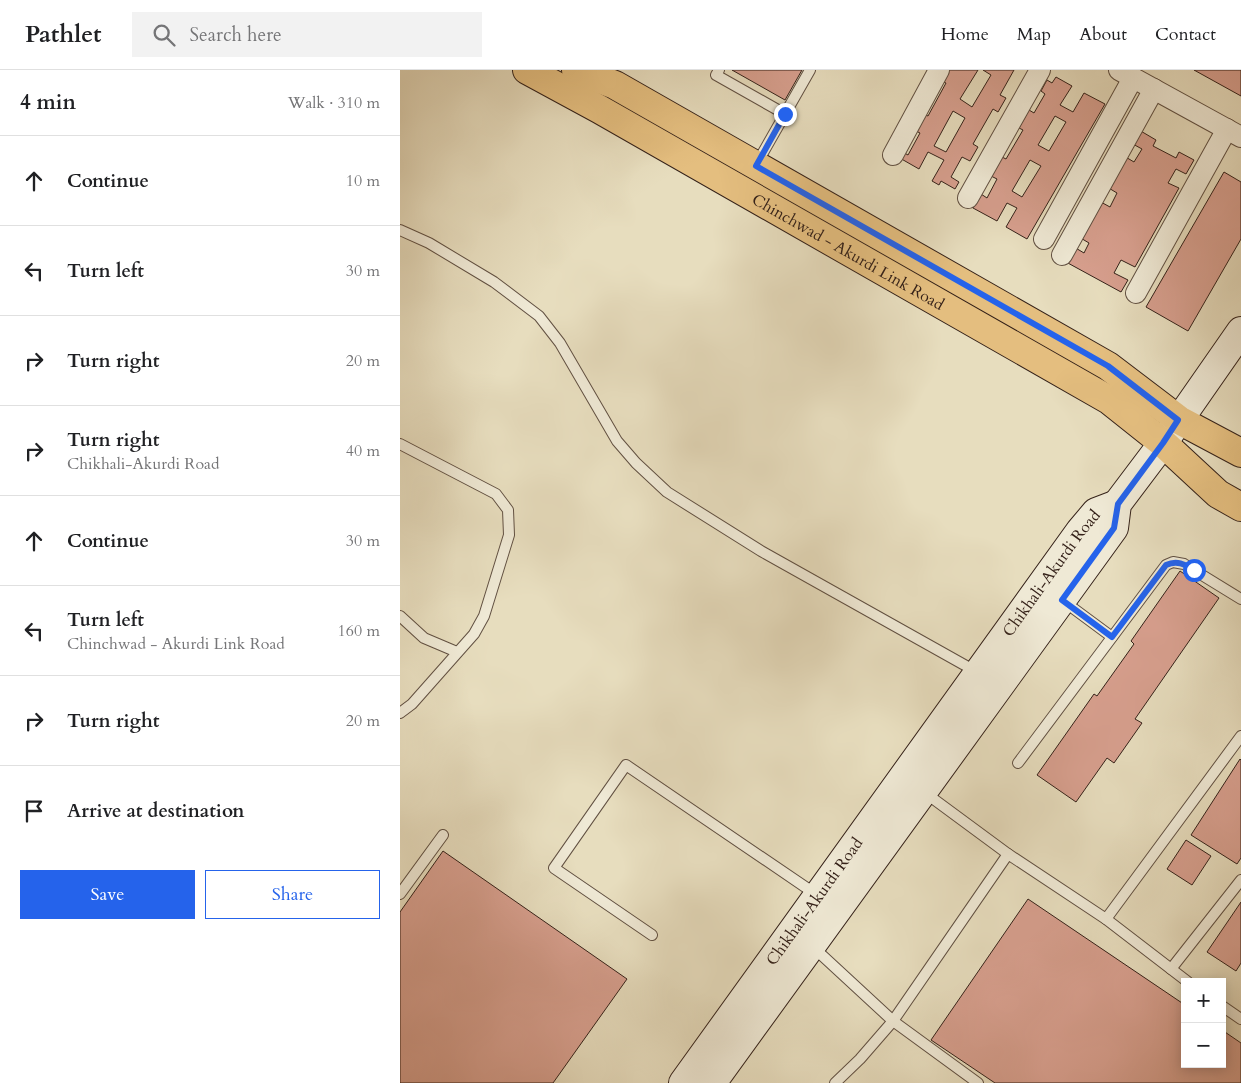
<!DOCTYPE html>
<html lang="en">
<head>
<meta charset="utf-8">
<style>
	:root { --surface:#fff; --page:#f2f2f2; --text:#202124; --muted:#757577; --line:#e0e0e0; --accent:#2563eb }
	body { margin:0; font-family:Cardo,serif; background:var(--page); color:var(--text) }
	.controls { position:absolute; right:15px; bottom:15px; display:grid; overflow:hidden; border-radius:0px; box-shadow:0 2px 12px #0003 }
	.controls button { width:45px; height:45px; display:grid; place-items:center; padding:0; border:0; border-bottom:1px solid var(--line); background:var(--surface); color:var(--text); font:25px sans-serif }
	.stop { position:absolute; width:15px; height:15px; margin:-11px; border:4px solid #2563eb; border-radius:50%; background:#fff }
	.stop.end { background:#2563eb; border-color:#fff; box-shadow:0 1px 5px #0008 }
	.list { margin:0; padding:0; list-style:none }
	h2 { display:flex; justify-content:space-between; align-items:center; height:65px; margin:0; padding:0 20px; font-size:21px }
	h2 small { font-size:16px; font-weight:400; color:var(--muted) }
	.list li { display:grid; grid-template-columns:32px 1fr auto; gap:15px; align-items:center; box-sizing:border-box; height:90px; padding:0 20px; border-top:1px solid var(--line) }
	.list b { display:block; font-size:19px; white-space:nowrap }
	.list p { margin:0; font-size:16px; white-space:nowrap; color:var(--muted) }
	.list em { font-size:16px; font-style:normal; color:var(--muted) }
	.actions { display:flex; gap:10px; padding:15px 20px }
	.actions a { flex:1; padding:11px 0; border:1px solid var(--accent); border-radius:0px; text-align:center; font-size:18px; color:var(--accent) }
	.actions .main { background:var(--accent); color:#fff }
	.icon { flex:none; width:28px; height:28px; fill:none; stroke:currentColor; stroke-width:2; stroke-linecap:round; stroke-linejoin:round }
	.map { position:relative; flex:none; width:841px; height:1013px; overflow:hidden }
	header { display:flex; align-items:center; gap:30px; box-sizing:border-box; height:70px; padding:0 25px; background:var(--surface); border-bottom:1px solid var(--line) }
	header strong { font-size:24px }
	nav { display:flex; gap:28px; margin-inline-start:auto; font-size:18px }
	.search { width:350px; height:45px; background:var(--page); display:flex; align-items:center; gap:12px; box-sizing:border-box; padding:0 18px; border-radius:0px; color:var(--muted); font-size:19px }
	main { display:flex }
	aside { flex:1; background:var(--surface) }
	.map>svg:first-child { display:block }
	.building { fill:#d79f8e; stroke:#342119; fill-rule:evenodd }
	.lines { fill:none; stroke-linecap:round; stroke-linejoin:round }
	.service-casing { stroke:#615042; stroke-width:12 }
	.minor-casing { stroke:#615042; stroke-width:22 }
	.secondary-casing { stroke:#342119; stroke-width:30 }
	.primary-casing { stroke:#342119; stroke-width:30 }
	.service { stroke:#efe9d5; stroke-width:10 }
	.minor { stroke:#efe9d5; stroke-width:20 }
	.secondary { stroke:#efe9d5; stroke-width:28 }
	.primary { stroke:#e4be7f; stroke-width:28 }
	.route { stroke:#2563eb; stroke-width:6 }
	.labels { text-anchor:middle; stroke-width:4; stroke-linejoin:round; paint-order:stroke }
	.street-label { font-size:16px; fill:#342119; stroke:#efe9d5 }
</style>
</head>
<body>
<header>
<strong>Pathlet</strong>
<div class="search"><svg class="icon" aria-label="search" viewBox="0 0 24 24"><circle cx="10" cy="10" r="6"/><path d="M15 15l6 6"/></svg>Search here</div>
<nav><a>Home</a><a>Map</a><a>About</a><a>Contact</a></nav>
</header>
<main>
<aside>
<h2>4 min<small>Walk · 310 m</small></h2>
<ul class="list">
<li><svg class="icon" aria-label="ahead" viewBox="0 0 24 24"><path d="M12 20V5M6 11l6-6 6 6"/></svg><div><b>Continue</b></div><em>10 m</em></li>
<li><svg class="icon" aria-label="left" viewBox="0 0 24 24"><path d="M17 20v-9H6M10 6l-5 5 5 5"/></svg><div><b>Turn left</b></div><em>30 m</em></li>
<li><svg class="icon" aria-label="right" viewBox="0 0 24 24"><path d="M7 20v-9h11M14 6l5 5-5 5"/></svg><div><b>Turn right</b></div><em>20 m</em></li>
<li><svg class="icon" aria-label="right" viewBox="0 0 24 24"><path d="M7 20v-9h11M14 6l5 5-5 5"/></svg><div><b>Turn right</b><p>Chikhali-Akurdi Road</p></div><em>40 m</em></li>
<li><svg class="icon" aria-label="ahead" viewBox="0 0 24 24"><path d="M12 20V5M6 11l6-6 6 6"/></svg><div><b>Continue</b></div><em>30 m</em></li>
<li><svg class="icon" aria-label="left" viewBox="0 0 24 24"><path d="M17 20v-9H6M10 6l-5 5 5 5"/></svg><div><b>Turn left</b><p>Chinchwad - Akurdi Link Road</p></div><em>160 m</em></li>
<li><svg class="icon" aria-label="right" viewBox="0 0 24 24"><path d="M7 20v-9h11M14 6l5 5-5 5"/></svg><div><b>Turn right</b></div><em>20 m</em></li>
<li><svg class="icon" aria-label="arrive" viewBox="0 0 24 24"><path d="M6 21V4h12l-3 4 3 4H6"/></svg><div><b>Arrive at destination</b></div></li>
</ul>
<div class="actions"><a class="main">Save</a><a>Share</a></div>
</aside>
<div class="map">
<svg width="841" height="1013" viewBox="0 0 841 1013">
	<rect width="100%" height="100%" fill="#e7ddbe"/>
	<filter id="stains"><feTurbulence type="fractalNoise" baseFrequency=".004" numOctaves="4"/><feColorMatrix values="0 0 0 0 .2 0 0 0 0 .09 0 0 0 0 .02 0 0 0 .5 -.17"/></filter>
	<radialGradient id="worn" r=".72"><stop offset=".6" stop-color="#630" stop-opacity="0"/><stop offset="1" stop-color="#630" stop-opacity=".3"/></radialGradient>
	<g class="building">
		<path d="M332 0H402L385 30Z"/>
		<path d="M548 0H578L560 29 572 37 591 5 583 0H614L600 25 606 28 598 42 593 39 573 74 578 77 570 91 562 87 551 107 559 112 555 119 541 111 539 115 532 111 544 90 528 82 519 99 498 87 501 81 508 85 520 63 514 60 523 44 528 46 546 13 541 11ZM553 41 565 48 546 82 534 76Z"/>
		<path d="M794 0H841V26Z"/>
		<path d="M656 7 672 16 660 35 673 42 684 23 705 34 627 169 606 157 617 138 607 133 597 151 573 138 581 124 587 128 597 109 591 106 602 87 606 89 623 60 619 58 629 40 634 43 645 24 641 21 647 10 652 13ZM655 46 666 52 649 81 638 75ZM630 90 641 96 622 127 612 121Z"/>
		<path d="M739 60 756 70 753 76 776 88 779 82 794 90 786 104 776 99 768 113 779 118 735 197 721 190 714 203 728 210 721 222 666 192 674 177 684 183 689 173 679 167 699 131 710 137 717 123 707 117 724 86 734 92 742 79 731 73Z"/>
		<path d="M824 102 841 112V169L788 261 746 237Z"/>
		<path d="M780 501 819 528 735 649 742 653 714 693 707 688 676 732 637 705 694 624 697 626 734 574 731 571Z"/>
		<path d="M840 689 841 690V788L837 794 791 765Z"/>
		<path d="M786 770 811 786 792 815 767 799Z"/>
		<path d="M43 781 227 909 153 1013H0V842Z"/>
		<path d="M628 829 785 935V994H822V960L841 973V1013H595L531 970Z"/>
		<path d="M841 832V893L836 901 807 882Z"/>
	</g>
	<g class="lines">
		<defs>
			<g id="service">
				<path d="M319 0 316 5 385 44"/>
				<path d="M356 95 410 0"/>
				<path d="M0 160 29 173 94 212 139 246 160 273 217 371 236 393 267 422 361 481 577 602"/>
				<path d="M0 374 96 424 108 440 109 465 84 546 74 564 12 634 0 643"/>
				<path d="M662 530 712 567"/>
				<path d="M0 546 24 568 57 582"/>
				<path d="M618 693 766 495 773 492 784 494 841 529"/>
				<path d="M524 722 608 784"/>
				<path d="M0 824 43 765"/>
				<path d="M706 849 788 912"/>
				<path d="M252 865 154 798 226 695 417 825"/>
				<path d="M413 877 493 951 578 1013"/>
				<path d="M771 899 841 810"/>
				<path d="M822 936 841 949"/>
				<path d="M435 1013 460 989 493 951 608 784 706 849 841 666"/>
			</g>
			<g id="minor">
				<path d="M719 0 841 67"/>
				<path d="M493 85 539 0"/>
				<path d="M568 128 640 0"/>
				<path d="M644 169 733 8"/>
				<path d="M662 185 754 19"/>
				<path d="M736 223 827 59"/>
			</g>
			<g id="secondary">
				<path id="s1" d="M283 1013 680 461 696 442 717 434"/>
				<path d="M312 1013 714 458 717 434 763 373 841 261"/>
			</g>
			<g id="primary">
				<path id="s2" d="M127 0 199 39 709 330 763 373 818 424 841 437"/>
				<path d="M176 0 215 15 708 296 779 350 841 383"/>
			</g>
		</defs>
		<use href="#service" class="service-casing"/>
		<use href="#minor" class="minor-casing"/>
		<use href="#secondary" class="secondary-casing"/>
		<use href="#primary" class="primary-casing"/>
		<use href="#service" class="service"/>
		<use href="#minor" class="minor"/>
		<use href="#secondary" class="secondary"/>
		<use href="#primary" class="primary"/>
	</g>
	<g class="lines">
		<path class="route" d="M385 44 356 96 708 296 778 350 763 373 718 434 714 458 662 530 712 567 766 495C777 490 784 494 794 500"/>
	</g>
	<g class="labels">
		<g class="street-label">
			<text dy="6" stroke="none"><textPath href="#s2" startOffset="369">Chinchwad - Akurdi Link Road</textPath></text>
			<text dy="6" stroke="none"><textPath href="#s1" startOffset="629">Chikhali-Akurdi Road</textPath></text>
			<text dy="6" stroke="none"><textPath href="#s1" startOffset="224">Chikhali-Akurdi Road</textPath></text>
		</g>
	</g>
	<rect width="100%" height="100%" filter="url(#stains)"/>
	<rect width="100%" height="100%" fill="url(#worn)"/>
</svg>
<div class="controls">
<button>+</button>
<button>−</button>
</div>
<div class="stop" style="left:794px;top:500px"></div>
<div class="stop end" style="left:385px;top:44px"></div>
</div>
</main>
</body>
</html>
